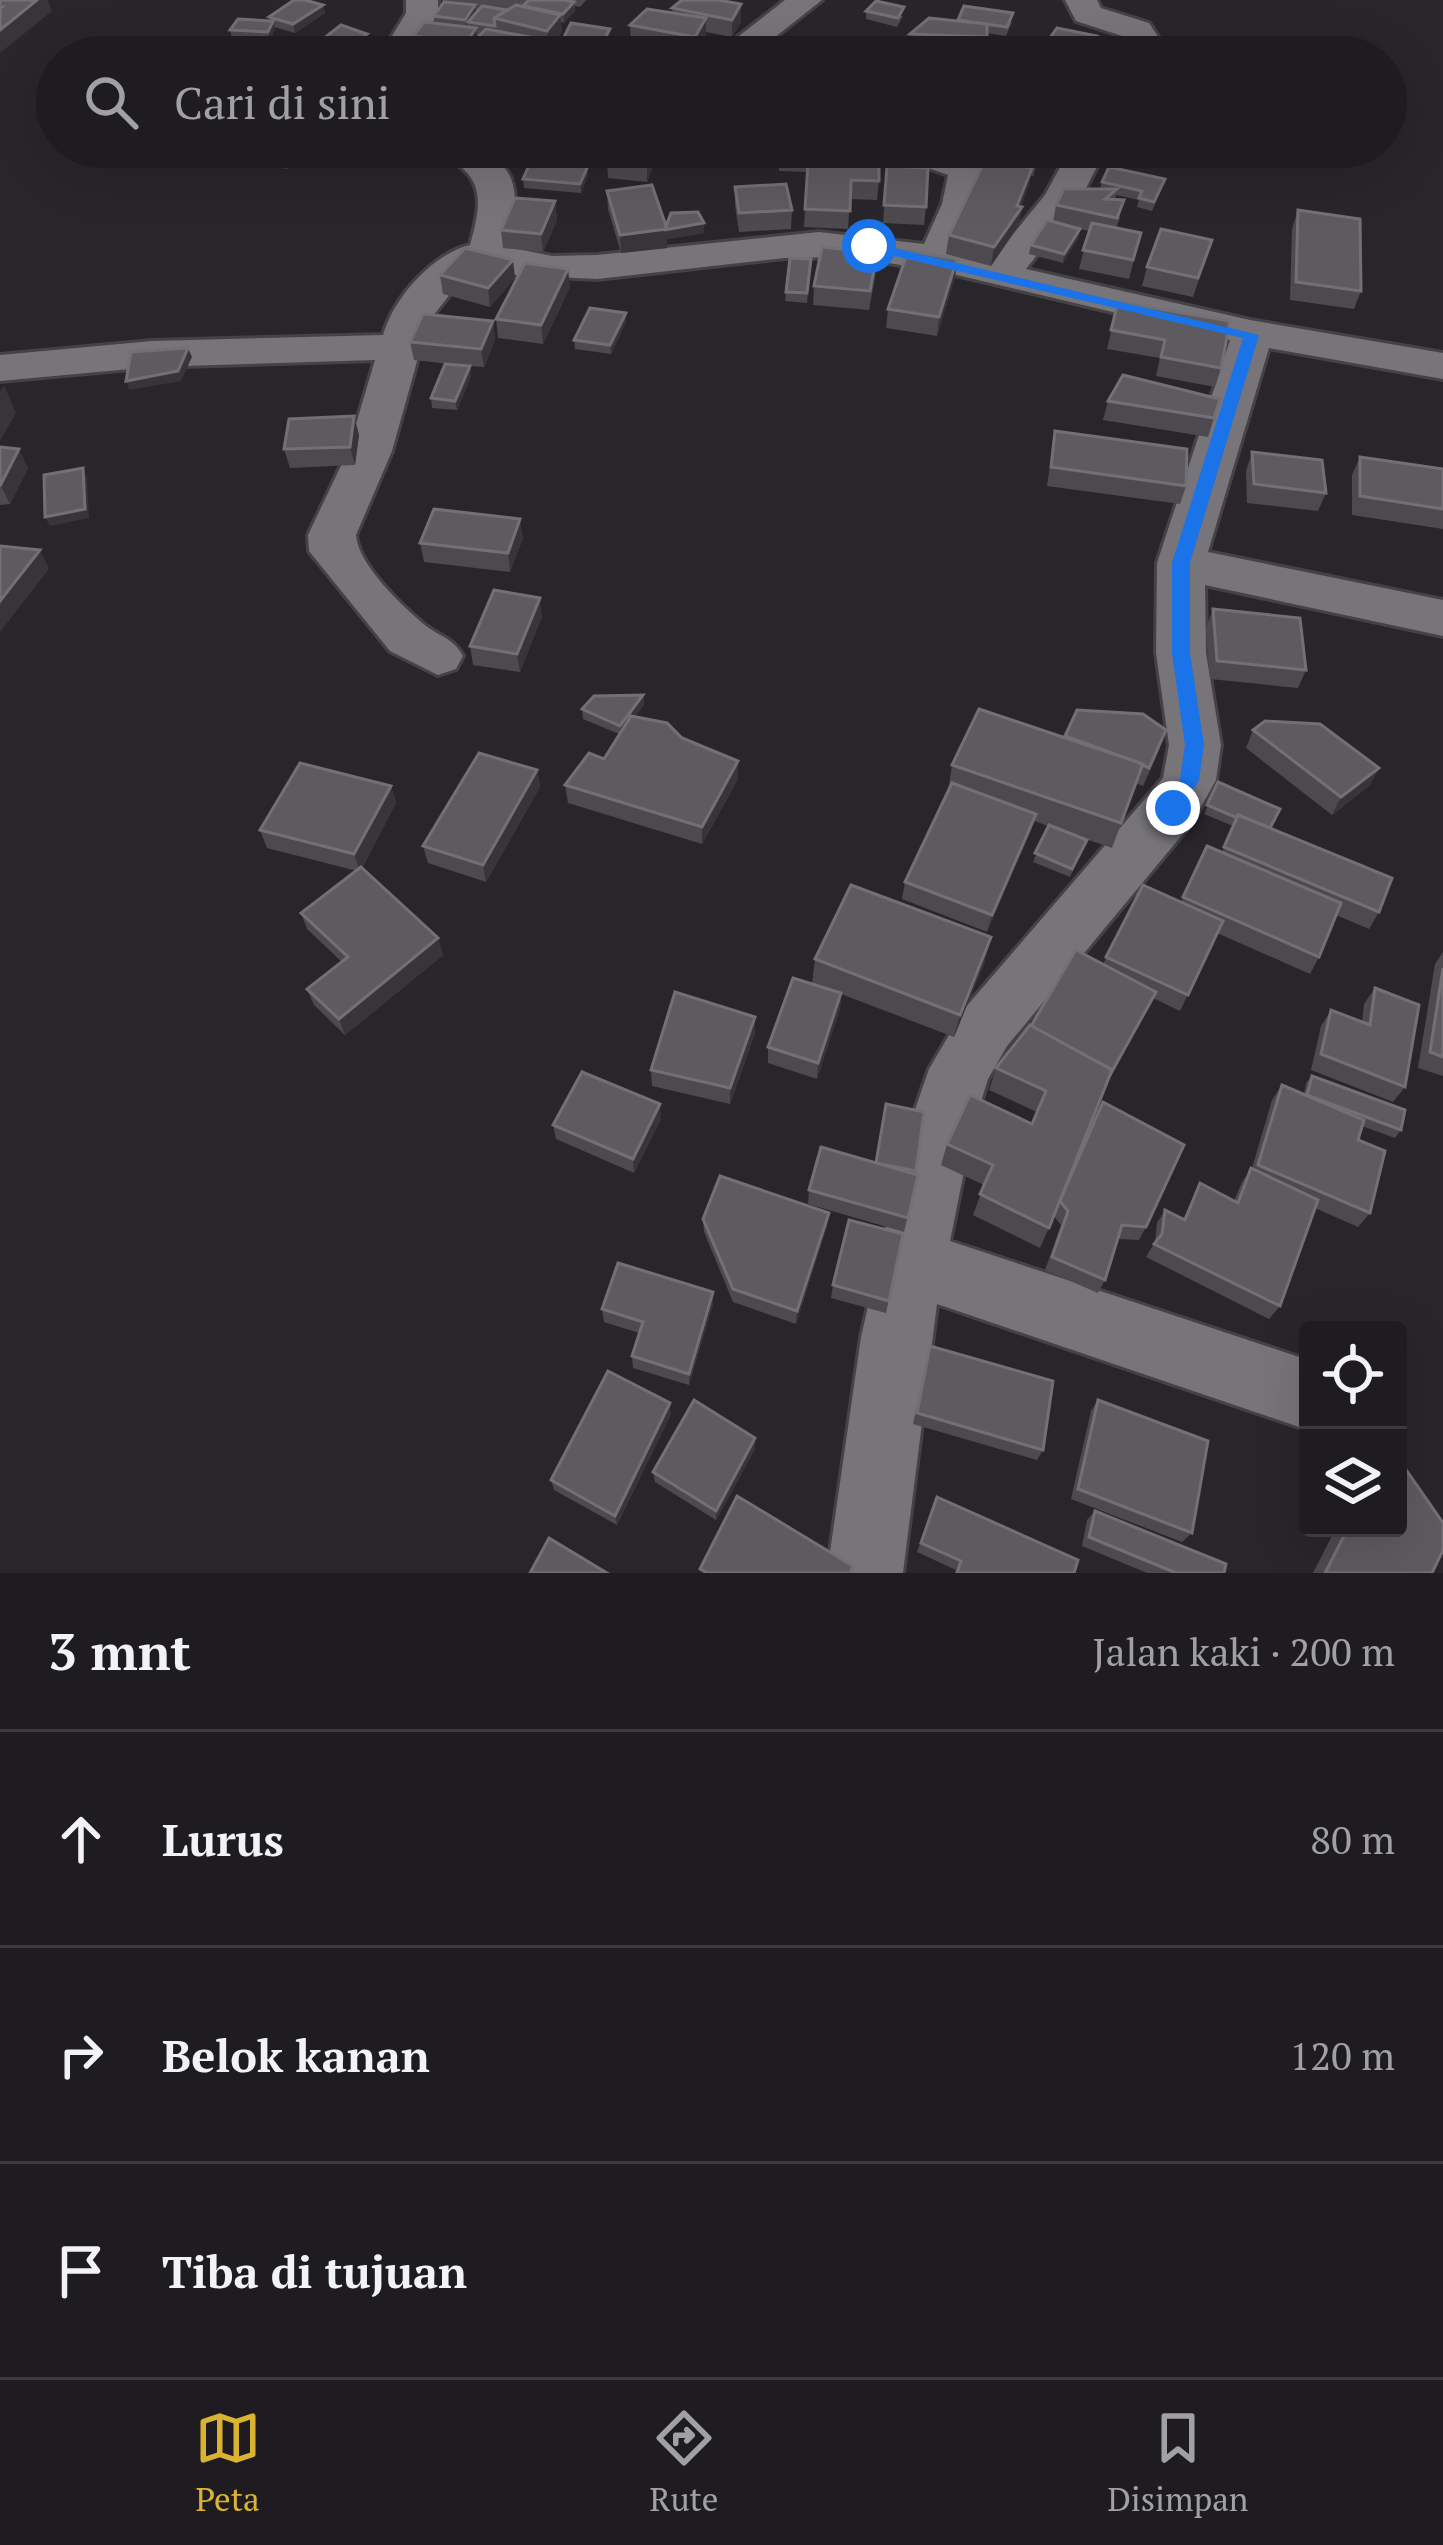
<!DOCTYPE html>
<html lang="id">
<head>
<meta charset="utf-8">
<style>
	:root { --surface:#1e1c20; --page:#2b292d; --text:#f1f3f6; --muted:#a1a1a5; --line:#3c3a3e; --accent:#dab333 }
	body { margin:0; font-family:"PT Serif",serif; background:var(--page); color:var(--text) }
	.controls { position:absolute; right:36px; bottom:36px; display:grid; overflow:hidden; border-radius:12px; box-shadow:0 12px 48px #0002 }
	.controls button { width:108px; height:108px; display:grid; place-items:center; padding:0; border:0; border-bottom:3px solid var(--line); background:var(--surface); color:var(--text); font:60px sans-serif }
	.stop { position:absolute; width:36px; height:36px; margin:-27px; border:9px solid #1a73e8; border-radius:50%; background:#fff }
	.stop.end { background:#1a73e8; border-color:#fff; box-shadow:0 3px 12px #0008 }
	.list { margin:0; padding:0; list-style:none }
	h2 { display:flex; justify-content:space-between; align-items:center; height:156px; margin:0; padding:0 48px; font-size:51px }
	h2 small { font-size:39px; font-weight:400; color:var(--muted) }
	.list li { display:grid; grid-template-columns:78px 1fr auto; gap:36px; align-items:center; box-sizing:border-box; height:216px; padding:0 48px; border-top:3px solid var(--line) }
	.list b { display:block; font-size:45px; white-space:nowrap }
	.list em { font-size:39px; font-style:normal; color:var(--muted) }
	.icon { flex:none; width:66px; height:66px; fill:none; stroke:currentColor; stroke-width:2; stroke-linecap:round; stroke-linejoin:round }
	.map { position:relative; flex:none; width:1443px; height:1573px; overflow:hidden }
	.search { position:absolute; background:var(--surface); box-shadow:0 12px 48px #0002; left:36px; right:36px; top:36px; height:132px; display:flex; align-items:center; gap:30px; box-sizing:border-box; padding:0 42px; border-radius:66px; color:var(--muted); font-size:45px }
	.sheet { height:804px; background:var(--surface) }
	nav { display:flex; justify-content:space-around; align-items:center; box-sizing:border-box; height:168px; border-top:3px solid var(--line); background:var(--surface); font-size:33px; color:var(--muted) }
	nav a { display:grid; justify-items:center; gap:6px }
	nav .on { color:var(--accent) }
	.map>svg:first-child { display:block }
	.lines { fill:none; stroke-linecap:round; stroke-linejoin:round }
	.minor-casing { stroke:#444245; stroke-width:6 }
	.minor { fill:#777579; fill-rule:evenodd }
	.wall { fill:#4c4a4e }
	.shaded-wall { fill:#373539 }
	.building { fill:#5d5b5f; stroke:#727074; stroke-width:3 }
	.route { fill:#1a73e8 }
</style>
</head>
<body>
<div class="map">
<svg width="1443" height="1573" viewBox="0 0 1443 1573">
	<rect width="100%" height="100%" fill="#28262a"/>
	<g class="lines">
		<defs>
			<g id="minor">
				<path d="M406 0H438V13L413 57H379L406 13Z"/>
				<path d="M785 0H822L750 57H712Z"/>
				<path d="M1065 0H1097L1101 8 1149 23 1159 38 1153 57H1119L1125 37 1076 21Z"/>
				<path d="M435 147C509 147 527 175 508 247L552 256 597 255 819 232 924 244 942 204 948 175 892 155 887 147C918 147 964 142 985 169L980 204 959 252 992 260 1045 195 1071 147H1107L1080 200 1026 269 1250 320 1443 353V379L1269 348 1208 552 1443 600V636L1205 585 1206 653 1221 745 1216 780 1192 823 1007 1046 988 1079 973 1127 950 1241 1308 1360V1430L937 1304 903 1573H827L861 1337 909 1127 929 1069 965 1008 1163 778 1169 745 1156 653 1157 563 1230 340 940 271 849 257 785 258 597 279 514 275 484 265 471 268 428 322 392 451 356 535C358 565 403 607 426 626 441 637 454 639 463 656L456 669 438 675 390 651 309 551 308 535 348 451 375 360 152 367 0 381V355L152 341 383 335C394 297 433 254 470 245 478 215 487 185 458 165 448 159 442 156 435 147Z"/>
			</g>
		</defs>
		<use href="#minor" class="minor-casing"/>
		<use href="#minor" class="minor"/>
	</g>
	<g class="wall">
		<path d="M442 0H586L580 7 575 6V11L564 23 561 22 562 32 549 48 536 45 527 57H499L474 52 473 44 468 51V57H412L420 46 415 45 413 36 435 23 434 16 442 4Z"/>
		<path d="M741 4V22L732 37 706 32 695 54 631 43 630 25 673 13 672 8Z"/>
		<path d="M323 5 325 13 295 33 274 27 270 41 232 39 230 30 270 21 269 17Z"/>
		<path d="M866 11 903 16 897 27 866 19Z"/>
		<path d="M958 21 1012 22 1006 36 987 33 985 55 908 52 910 34Z"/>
		<path d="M610 29V38L600 57 561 52V43Z"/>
		<path d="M1097 36 1095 45 1087 57H1059L1044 54 1045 45Z"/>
		<path d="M227 147H301L287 169 230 158Z"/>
		<path d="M690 147 684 167 654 164 647 182 608 178 607 160Z"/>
		<path d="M821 147 820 163 879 181 877 200 850 199 848 229 804 227 807 172 779 171V152Z"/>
		<path d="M987 147H1042L1040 156 1033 176H1031L1021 207 1019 225 991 266 946 254 949 235 982 166Z"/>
		<path d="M887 166 926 207 924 225 883 223Z"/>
		<path d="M588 175 581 193 524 188 523 179Z"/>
		<path d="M1165 179 1152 211 1137 207 1139 200 1116 195 1115 199 1120 218 1116 228 1141 233 1129 279 1079 269 1089 231 1080 229 1078 238 1063 263 1029 254 1031 245 1053 222 1056 205 1100 189 1102 182Z"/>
		<path d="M735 187 792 210 791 229 739 232 735 205Z"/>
		<path d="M607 191 666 226 704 233 667 239V248L621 253 608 209Z"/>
		<path d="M555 201 557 220 543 252 503 248 501 230Z"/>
		<path d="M1298 210 1361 291 1354 309 1290 300 1292 229Z"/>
		<path d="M1212 240 1193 297 1142 286 1147 267Z"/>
		<path d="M811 259 807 303 785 301 786 292Z"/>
		<path d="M957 259 955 277 937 336 886 328 888 309Z"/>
		<path d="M876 271 869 310 813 305 814 286Z"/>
		<path d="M440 275 515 278 490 307 443 294Z"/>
		<path d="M570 287 543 344 498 338 496 319Z"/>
		<path d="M1118 302 1221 368 1215 387 1156 376 1160 358 1107 349Z"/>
		<path d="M493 321 495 340 484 367 470 366 471 376 457 410 432 408 431 398 468 366 414 360 410 342Z"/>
		<path d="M626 322 611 354 575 349 574 340Z"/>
		<path d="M1220 399 1208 437 1103 420 1108 401Z"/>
		<path d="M354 416 359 435 355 465 290 468 284 449Z"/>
		<path d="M1055 431 1186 486 1180 504 1047 486Z"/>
		<path d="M0 447 28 468 10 504 0 505Z"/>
		<path d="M1252 452 1326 493 1318 511 1247 503 1246 471Z"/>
		<path d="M1360 457 1443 469V529L1352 515V475Z"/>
		<path d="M523 538 510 572 424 562 420 543Z"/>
		<path d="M1213 609 1306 670 1298 688 1210 679 1206 628Z"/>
		<path d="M542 616 520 672 473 665 470 646Z"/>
		<path d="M643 695 644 705 634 717 682 738 738 779 702 844 568 803 565 785 604 759 619 734 583 719 582 709Z"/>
		<path d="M1253 730 1379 768 1369 786 1332 815 1246 748Z"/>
		<path d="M1064 738 1160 748 1143 786 1136 783 1112 848 1077 836 1087 840 1070 877 1033 862 1048 826 1034 821 987 932 902 899 905 882 948 791 952 765Z"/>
		<path d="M537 770 540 787 486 882 428 863 423 846Z"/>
		<path d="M1218 782 1270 828 1379 912 1369 929 1336 915 1319 957 1310 974 1217 933 1180 1011 1153 998 1105 1087 1062 1195 1146 1227 1139 1240 1118 1239 1105 1280 1098 1293 1045 1270 1061 1225 1054 1216 1040 1248 973 1215 984 1185 941 1165 947 1144 1032 1124 1037 1112 989 1090 996 1068 1031 1026 1103 965 1106 957 1181 902 1207 846 1222 852 1233 826 1204 814Z"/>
		<path d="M391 786 396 803 362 868 438 938 443 955 345 1035 314 1005 307 989 342 962 307 929 301 913 357 871 267 848 260 830Z"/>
		<path d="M1443 952V1076L1418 1068 1435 964Z"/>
		<path d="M815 959 985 961 954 1037 841 994 840 1009 817 1079 768 1063V1047L834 991 812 983Z"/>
		<path d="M1375 988 1405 1087 1393 1102 1311 1070 1321 1026 1331 1010 1362 1022 1364 1004Z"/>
		<path d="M755 1017V1033L730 1104 652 1086 651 1070Z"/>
		<path d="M1312 1076 1401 1130 1395 1138 1362 1126 1358 1140 1370 1213 1358 1227 1315 1208 1280 1306 1269 1319 1146 1257 1155 1242 1157 1223 1165 1210 1183 1219 1200 1183 1234 1201 1242 1182 1252 1168 1272 1100 1282 1085 1304 1094 1306 1083Z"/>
		<path d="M924 1112 915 1174 918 1175 904 1232 808 1204 809 1190 876 1163Z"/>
		<path d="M661 1119 634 1173 556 1139 553 1125Z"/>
		<path d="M703 1219 827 1226 796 1324 733 1302 704 1232Z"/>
		<path d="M903 1234 886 1313 831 1298 833 1285Z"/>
		<path d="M713 1304 689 1385 633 1368 632 1356 639 1333 604 1322 602 1309Z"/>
		<path d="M930 1346 1043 1450 1037 1460 913 1424Z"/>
		<path d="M1098 1400 1192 1533 1182 1542 1071 1499 1091 1411Z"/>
		<path d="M671 1414 617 1525 554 1490 551 1480Z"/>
		<path d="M755 1449 716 1520 655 1482 653 1472Z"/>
		<path d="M937 1497 1074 1573H955L956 1570 917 1552Z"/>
		<path d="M1095 1511 1224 1573H1147L1082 1546 1087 1520Z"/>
		<path d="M1336 1528H1398L1432 1573H1313Z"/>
	</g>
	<g class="shaded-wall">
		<path d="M37 0H48L52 11 0 53V30Z"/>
		<path d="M574 2 575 11 564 23 563 14Z"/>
		<path d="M741 4V22L732 37V20Z"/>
		<path d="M323 5 325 13 295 33 293 24Z"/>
		<path d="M475 5 476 14 468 22 466 29 465 20Z"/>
		<path d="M560 15 562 32 549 48 547 31Z"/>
		<path d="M706 18V35L695 54V37Z"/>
		<path d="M273 21 275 30 270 41 268 32Z"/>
		<path d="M476 28 477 37 468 51V56L461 57 467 48 466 43Z"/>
		<path d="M610 29V38L599 57 598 50Z"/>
		<path d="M367 34 368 43 350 57H336Z"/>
		<path d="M1097 36 1095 45 1087 57H1085Z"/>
		<path d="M535 38 536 47 527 57H522L521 53Z"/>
		<path d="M285 147H301L287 169 283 151Z"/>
		<path d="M653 147H661L654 156V164L647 182V163Z"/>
		<path d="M1040 147H1042L1040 156 1033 176Z"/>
		<path d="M588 166V175L581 193 580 184Z"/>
		<path d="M1032 168 1029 186 1020 210 1022 207 1019 225 991 266 994 247 1017 206Z"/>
		<path d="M555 201 557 220 543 252 541 234Z"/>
		<path d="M704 223V233L667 239V248L621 253 620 235Z"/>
		<path d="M1080 229 1078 238 1063 263 1064 254Z"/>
		<path d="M957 259 955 277 937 336 939 317Z"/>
		<path d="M513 260 515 278 490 307 488 288Z"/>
		<path d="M568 269 570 287 543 344 541 325Z"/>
		<path d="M626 313V322L611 354 610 345Z"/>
		<path d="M493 321 495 340 484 367 481 349Z"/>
		<path d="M188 348 192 357 181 381 129 390 126 381Z"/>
		<path d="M470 366 471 376 457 410 455 401Z"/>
		<path d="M4 385 16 413 0 441V392Z"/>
		<path d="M354 416 359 435 355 465 350 447Z"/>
		<path d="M19 449 28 468 10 504 1 486Z"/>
		<path d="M83 468 87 477 89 518 50 526 45 517Z"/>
		<path d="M520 519 523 538 510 572 508 553Z"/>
		<path d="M40 550 49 569 0 632V601Z"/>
		<path d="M540 598 542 616 520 672 517 654Z"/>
		<path d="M643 695 644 705 621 735 620 726Z"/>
		<path d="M738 761V779L702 844V827Z"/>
		<path d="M1379 768 1369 786 1332 815 1341 797Z"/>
		<path d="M537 770 540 787 486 882 483 865Z"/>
		<path d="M391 786 396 803 360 871 354 854Z"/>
		<path d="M1036 814 1031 831 987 932 992 915Z"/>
		<path d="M991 937 985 961 954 1037 960 1015Z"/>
		<path d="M438 938 443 955 345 1035 339 1019Z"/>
		<path d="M1156 992 1149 1008 1102 1092 1109 1077Z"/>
		<path d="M841 993 840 1009 817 1079 818 1063Z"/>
		<path d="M755 1017V1033L730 1104V1088Z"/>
		<path d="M660 1104 661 1119 634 1173 633 1159Z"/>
		<path d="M829 1213 827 1226 796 1324 797 1311Z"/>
		<path d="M713 1292V1304L689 1385V1374Z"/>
		<path d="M670 1403 671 1414 617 1525 615 1516Z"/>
		<path d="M755 1438V1449L716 1520V1511Z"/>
	</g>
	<g class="building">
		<path d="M0 0H37L0 30V9L2 7H0Z"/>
		<path d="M294 0H305L323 5 293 24 269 17Z"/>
		<path d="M529 0H564L574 2 563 14 523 6Z"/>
		<path d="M682 0H718L741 4 732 20 672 8Z"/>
		<path d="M876 1 904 7 898 18 866 11Z"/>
		<path d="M444 2 475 5 465 20 434 16Z"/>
		<path d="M516 5 560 15 547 31 494 18Z"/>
		<path d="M482 6 507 10 494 18 495 26 468 22Z"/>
		<path d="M964 6 1013 13 1007 27 958 20Z"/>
		<path d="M647 9 706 18 695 37 630 25Z"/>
		<path d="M929 18 987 24V37L910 34Z"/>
		<path d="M238 19 273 21 268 32 230 30Z"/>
		<path d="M424 22 476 28 466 43 413 36Z"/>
		<path d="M571 23 610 29 598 50 561 43Z"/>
		<path d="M341 25 367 34 336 57 334 53 310 49Z"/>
		<path d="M1057 28 1097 36 1086 53 1045 45Z"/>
		<path d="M486 29 535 38 521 53 472 43Z"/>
		<path d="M423 42 467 47 461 57H412Z"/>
		<path d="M268 43 334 53 329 57H252Z"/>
		<path d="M612 147H653L647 163 607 160Z"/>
		<path d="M658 147H687L684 157 654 156Z"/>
		<path d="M780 147H821L820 154 779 152Z"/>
		<path d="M987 147H1040L1036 158 1015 154 1012 160 984 155Z"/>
		<path d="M985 160 1032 168 1017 206 1022 207 994 247 949 235Z"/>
		<path d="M531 161 588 166 580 184 523 179Z"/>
		<path d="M808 163 879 166V181L851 180 850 211 805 209Z"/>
		<path d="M887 166 928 168 926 207 884 205Z"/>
		<path d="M1109 167 1165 179 1154 202 1139 198 1142 191 1102 182Z"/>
		<path d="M786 184 792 210 739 213 735 187Z"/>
		<path d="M652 185 667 229 620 235 607 191Z"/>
		<path d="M1064 189H1117L1105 199 1124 200 1117 218 1056 205Z"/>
		<path d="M515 198 555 201 541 234 501 230Z"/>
		<path d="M1298 210 1360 219 1361 291 1296 282Z"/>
		<path d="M698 212 704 223 664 230 667 229 666 226 671 213Z"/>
		<path d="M1047 220 1080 229 1064 254 1031 245Z"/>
		<path d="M1092 223 1141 233 1133 260 1083 250Z"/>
		<path d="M1161 229 1212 240 1198 278 1147 267Z"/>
		<path d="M822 247 877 253 870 291 814 286Z"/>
		<path d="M465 248 513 260 488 288 440 275Z"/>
		<path d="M908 251 957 259 939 317 888 309Z"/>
		<path d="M790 258 811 259 807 293 786 292Z"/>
		<path d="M525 263 568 269 541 325 496 319Z"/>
		<path d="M1118 302 1230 321 1221 368 1161 357 1165 340 1111 330Z"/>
		<path d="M590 308 626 313 610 345 574 340Z"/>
		<path d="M423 314 493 321 481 349 410 342Z"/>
		<path d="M188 348 178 371 126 381 131 352Z"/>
		<path d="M445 364 470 366 455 401 431 398Z"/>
		<path d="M1123 375 1220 399 1214 418 1108 401Z"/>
		<path d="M354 416 350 447 284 449 289 419Z"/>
		<path d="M1055 431 1187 449 1186 486 1051 467Z"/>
		<path d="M0 447 19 449 0 486Z"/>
		<path d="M1252 452 1322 460 1326 493 1254 484Z"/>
		<path d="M1360 457 1443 469V509L1360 496Z"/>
		<path d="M83 468 85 509 45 517 44 475Z"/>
		<path d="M434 509 520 519 508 553 420 543Z"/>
		<path d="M0 546 40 550 0 601Z"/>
		<path d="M494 590 540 598 517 654 470 646Z"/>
		<path d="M1213 609 1300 618 1306 670 1217 661Z"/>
		<path d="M643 695 620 726 582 709 594 696Z"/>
		<path d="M979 709 1143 764 1121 823 952 765Z"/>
		<path d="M1077 710 1143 714 1166 730 1149 768 1142 765 1143 764 1065 736Z"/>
		<path d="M631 716 667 723 682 738 738 761 702 827 565 785 589 753 604 759Z"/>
		<path d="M1265 721 1320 724 1379 768 1341 797 1253 730Z"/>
		<path d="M479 753 537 770 483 865 423 846Z"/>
		<path d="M300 763 391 786 354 854 260 830Z"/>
		<path d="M1218 782 1280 809 1270 828 1238 815 1237 818 1207 805Z"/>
		<path d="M952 783 1036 814 992 915 905 882Z"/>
		<path d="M1238 815 1392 878 1379 912 1224 847Z"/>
		<path d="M1049 825 1087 840 1072 869 1035 853Z"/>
		<path d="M1207 846 1341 903 1319 957 1183 897Z"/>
		<path d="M361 867 438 938 339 1019 307 989 348 957 301 913Z"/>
		<path d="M851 885 991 937 960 1015 815 959Z"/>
		<path d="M1143 885 1223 921 1188 995 1106 957Z"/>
		<path d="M1076 950 1156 992 1110 1075 1112 1070 1031 1026Z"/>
		<path d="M1443 968V1057L1430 1052Z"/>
		<path d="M793 978 841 993 818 1063 768 1047Z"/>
		<path d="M1375 988 1419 1005 1405 1087 1321 1054 1331 1010 1370 1025Z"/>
		<path d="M675 992 755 1017 730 1088 651 1070Z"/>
		<path d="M1030 1025 1112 1070 1049 1228 980 1194 993 1165 947 1144 970 1095 1032 1124 1046 1091 996 1068Z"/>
		<path d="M582 1072 660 1104 633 1159 553 1125Z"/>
		<path d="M1312 1076 1405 1110 1401 1130 1307 1095Z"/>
		<path d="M1282 1085 1364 1120 1358 1140 1385 1151 1370 1213 1258 1165Z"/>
		<path d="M1103 1102 1184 1145 1146 1227 1122 1225 1105 1280 1052 1257 1068 1211 1060 1201Z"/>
		<path d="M886 1104 924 1112 916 1171 876 1163Z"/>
		<path d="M821 1147 918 1175 908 1218 809 1190Z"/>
		<path d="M1251 1168 1318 1200 1280 1306 1154 1244 1162 1234 1165 1210 1185 1220 1200 1183 1238 1203Z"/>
		<path d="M720 1176 829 1213 797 1311 733 1289 703 1219Z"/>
		<path d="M849 1220 903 1234 889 1301 833 1285Z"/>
		<path d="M618 1263 713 1292 689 1374 632 1356 643 1322 602 1309Z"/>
		<path d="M930 1346 1053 1381 1043 1450 917 1413Z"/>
		<path d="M608 1371 670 1403 615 1516 551 1480Z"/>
		<path d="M694 1400 755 1438 716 1511 653 1472Z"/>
		<path d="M1098 1400 1208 1441 1192 1533 1078 1489Z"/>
		<path d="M1398 1458 1443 1523V1550L1432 1573H1325L1348 1528H1398Z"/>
		<path d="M737 1496 853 1566 850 1573H707L700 1569Z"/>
		<path d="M937 1497 1078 1560 1074 1573H957L961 1561 921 1543Z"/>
		<path d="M1095 1511 1226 1564 1224 1573H1176L1089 1537Z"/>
		<path d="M549 1538 607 1573H530Z"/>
	</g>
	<path class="route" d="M869 242 1259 335 1190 563V653L1204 745 1199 780 1180 814 1173 816 1163 808 1180 779 1185 745 1172 653V563L1243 338 864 249Z"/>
</svg>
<div class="controls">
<button><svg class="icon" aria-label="locate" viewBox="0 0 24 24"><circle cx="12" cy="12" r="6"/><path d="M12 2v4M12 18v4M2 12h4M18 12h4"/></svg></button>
<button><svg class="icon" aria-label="layers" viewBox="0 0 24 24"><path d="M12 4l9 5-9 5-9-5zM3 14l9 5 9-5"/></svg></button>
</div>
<div class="stop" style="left:869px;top:246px"></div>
<div class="stop end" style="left:1173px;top:808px"></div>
<div class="search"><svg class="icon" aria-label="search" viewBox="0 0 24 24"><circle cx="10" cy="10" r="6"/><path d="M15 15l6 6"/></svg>Cari di sini</div>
</div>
<section class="sheet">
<h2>3 mnt<small>Jalan kaki · 200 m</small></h2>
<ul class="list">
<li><svg class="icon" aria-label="ahead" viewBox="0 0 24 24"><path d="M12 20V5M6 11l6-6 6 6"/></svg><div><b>Lurus</b></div><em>80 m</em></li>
<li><svg class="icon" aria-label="right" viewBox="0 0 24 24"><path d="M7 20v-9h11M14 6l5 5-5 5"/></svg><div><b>Belok kanan</b></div><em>120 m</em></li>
<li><svg class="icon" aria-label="arrive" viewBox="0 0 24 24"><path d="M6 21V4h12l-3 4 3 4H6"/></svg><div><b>Tiba di tujuan</b></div></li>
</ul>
</section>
<nav>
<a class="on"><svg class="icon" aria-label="map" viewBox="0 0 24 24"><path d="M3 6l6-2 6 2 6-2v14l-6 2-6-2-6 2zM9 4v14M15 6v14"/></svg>Peta</a>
<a><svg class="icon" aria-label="directions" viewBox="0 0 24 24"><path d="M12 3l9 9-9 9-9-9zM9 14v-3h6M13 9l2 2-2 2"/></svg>Rute</a>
<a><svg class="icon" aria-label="saved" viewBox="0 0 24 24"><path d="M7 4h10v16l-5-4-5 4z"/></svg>Disimpan</a>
</nav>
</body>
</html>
